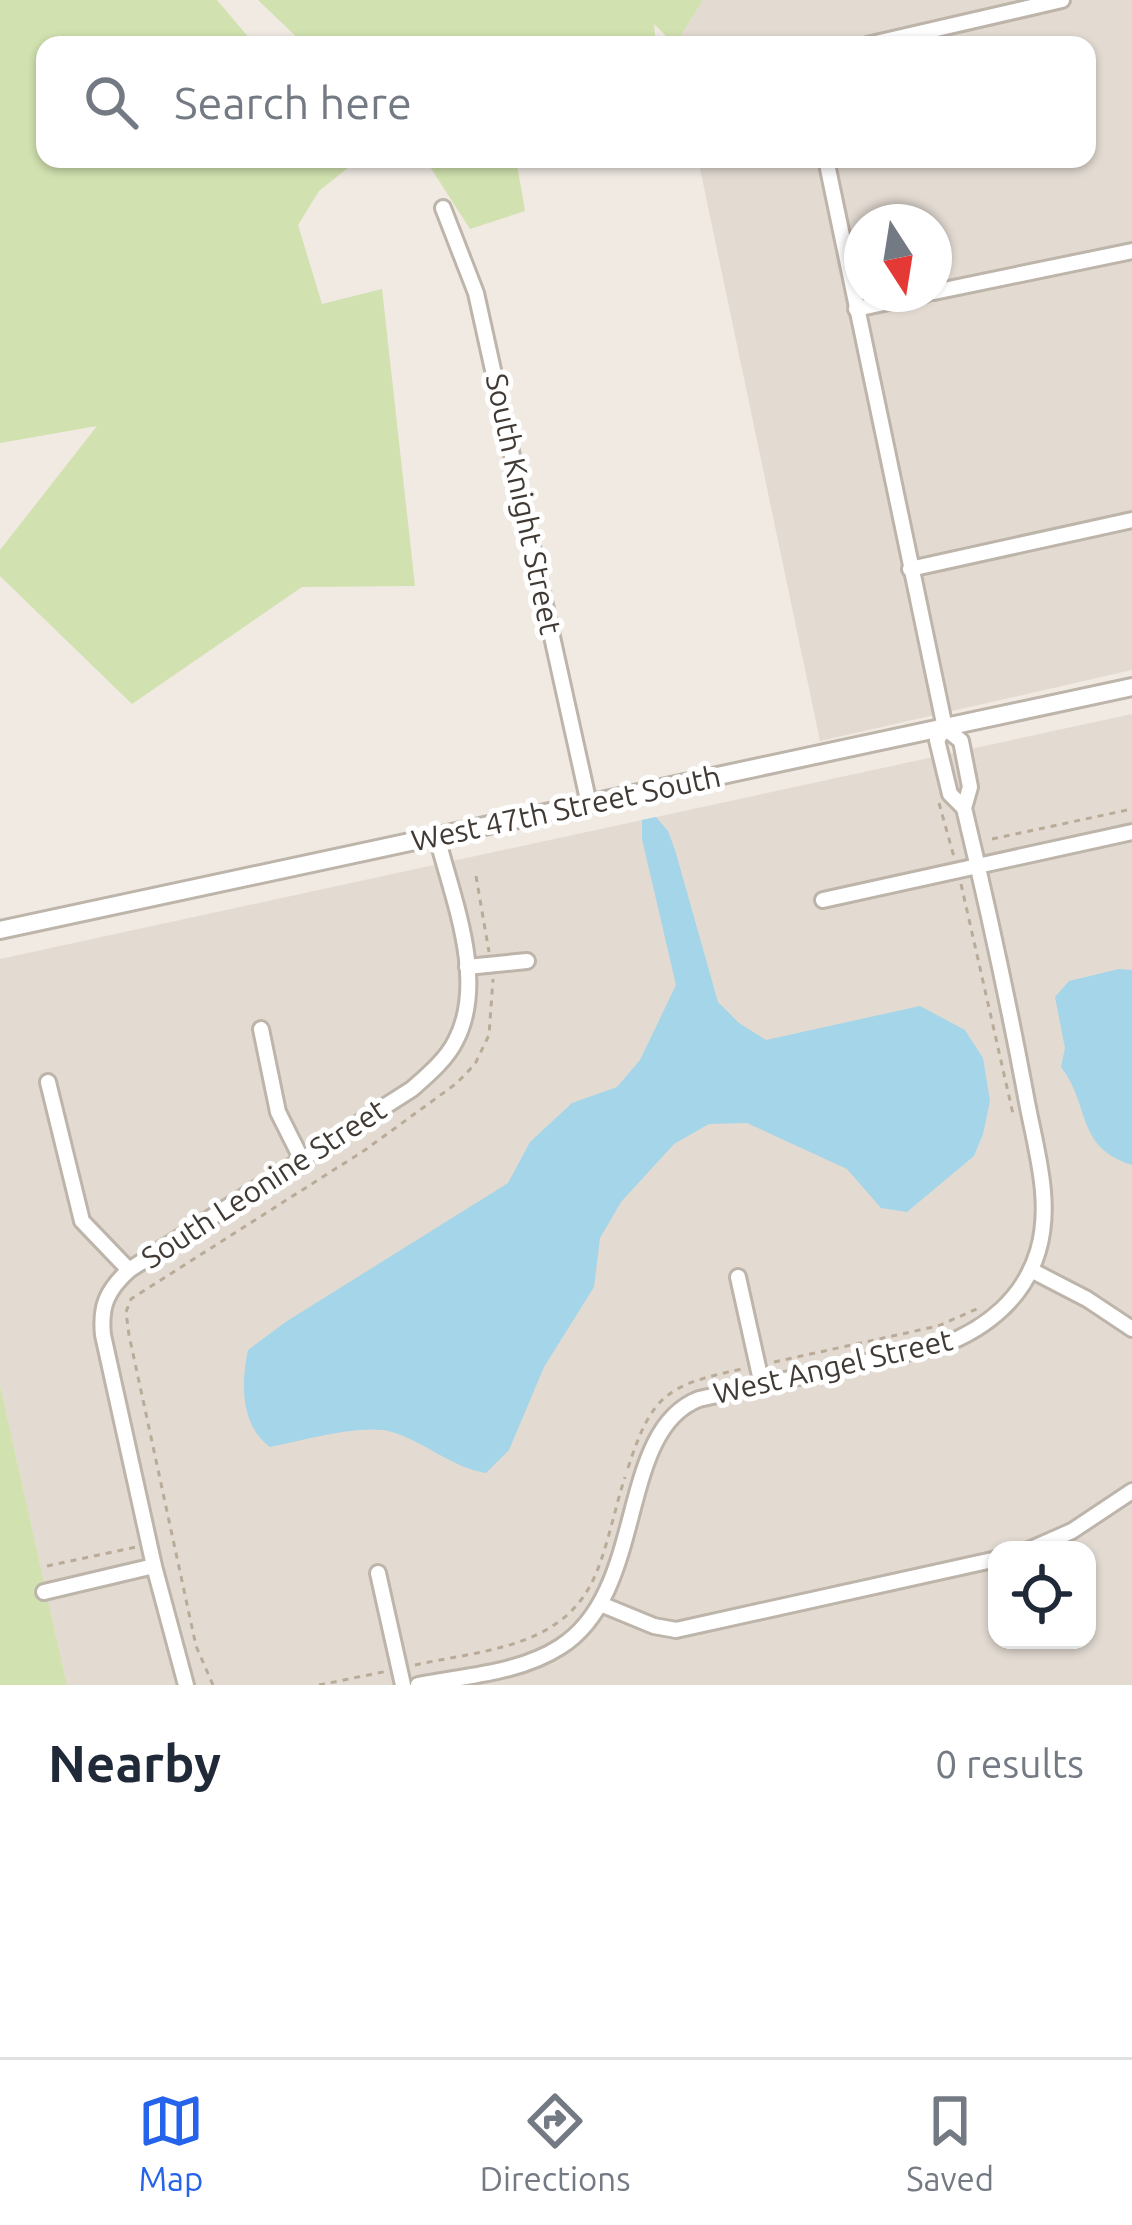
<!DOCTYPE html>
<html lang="en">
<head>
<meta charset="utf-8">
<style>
	:root { --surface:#fff; --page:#f2f2f3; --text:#1f2937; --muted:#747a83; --line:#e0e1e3; --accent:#2563eb }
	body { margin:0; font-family:Ubuntu,sans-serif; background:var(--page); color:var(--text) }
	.controls { position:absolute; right:36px; bottom:36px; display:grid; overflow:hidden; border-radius:24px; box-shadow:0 3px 9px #0004 }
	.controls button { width:108px; height:108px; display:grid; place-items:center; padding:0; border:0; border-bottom:3px solid var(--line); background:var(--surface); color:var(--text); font:60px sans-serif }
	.compass { position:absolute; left:844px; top:204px; width:108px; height:108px; border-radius:50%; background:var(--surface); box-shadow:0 3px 9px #0004; rotate:168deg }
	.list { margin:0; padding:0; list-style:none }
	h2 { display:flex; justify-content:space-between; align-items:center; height:156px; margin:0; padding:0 48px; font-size:51px }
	h2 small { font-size:39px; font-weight:400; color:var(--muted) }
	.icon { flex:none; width:66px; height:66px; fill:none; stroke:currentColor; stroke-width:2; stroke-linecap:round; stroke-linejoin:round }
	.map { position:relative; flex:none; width:1132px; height:1685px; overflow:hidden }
	.search { position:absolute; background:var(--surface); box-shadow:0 3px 9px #0004; left:36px; right:36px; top:36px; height:132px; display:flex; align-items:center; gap:30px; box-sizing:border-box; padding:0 42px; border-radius:24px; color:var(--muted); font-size:45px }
	.sheet { height:372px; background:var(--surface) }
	nav { display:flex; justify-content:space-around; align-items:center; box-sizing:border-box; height:168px; border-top:3px solid var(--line); background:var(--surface); font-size:33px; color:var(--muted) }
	nav a { display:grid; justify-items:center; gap:6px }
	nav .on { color:var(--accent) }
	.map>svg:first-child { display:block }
	.residential { fill:#e3dbd2; fill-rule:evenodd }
	.green { fill:#d1e1af }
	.water { fill:#a4d5e8 }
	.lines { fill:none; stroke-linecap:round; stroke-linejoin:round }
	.minor-casing { stroke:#bdb4aa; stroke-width:20 }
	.tertiary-casing { stroke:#bdb4aa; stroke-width:22 }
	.path { stroke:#baab99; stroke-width:3; stroke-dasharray:6 6; stroke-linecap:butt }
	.minor { stroke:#fff; stroke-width:14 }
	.tertiary { stroke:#fff; stroke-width:16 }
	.labels { text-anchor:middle; stroke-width:10; stroke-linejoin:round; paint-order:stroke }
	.street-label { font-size:30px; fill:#413a34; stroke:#fff }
</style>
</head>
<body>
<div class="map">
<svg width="1132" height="1685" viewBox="0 0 1132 1685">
	<rect width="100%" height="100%" fill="#f0eae3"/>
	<g class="residential">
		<path d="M703 0H1132V670L820 741 698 159H1087V45H675ZM862 222H934V294H862Z"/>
		<path d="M1132 714V1685H67L0 1385V959ZM997 1550H1087V1640H997Z"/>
	</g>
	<g class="green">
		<path d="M0 0H217L255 45H45V159H359L319 191 298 225 322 304 382 289 415 586 302 587 132 704 0 576V550L97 426 0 443Z"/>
		<path d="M258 0H703L675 45 654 24 656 45H305Z"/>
		<path d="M425 159H516L525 211 470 229Z"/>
		<path d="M0 1385 67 1685H0Z"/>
	</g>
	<g class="water">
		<path d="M656 817 668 831 675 850 718 1002 739 1023 766 1040 920 1006 965 1030 983 1058 990 1101 983 1134 974 1156 907 1212 881 1208 847 1169 747 1123 709 1124 674 1144 621 1202 600 1238 594 1287 544 1367 509 1450 486 1473C453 1468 425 1442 392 1432 363 1423 301 1441 270 1447 240 1426 241 1381 248 1350L287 1321 508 1183 530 1142 572 1103 617 1087 640 1060 676 985 642 839V820Z"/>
		<path d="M1119 969 1132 970V1165C1075 1147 1091 1106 1061 1067L1065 1048 1055 997 1069 981Z"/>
	</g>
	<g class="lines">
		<defs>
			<g id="minor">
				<path d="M867 45 1062 0"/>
				<path d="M826 159 945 728 937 740 950 794 964 808"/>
				<path d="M443 208 476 293 589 804"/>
				<path d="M934 292 1132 251"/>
				<path d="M856 309 926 294"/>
				<path d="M910 569 1132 520"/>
				<path d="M823 900 1132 832"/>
				<path d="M467 967 527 961"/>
				<path d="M261 1029 278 1112 302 1160"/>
				<path d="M48 1082 82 1221 129 1270"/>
				<path d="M1031 1270 1087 1299 1132 1329"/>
				<path d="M738 1277 762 1385"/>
				<path d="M1029 1550 1072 1531 1132 1491"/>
				<path d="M378 1573 403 1685"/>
				<path d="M44 1592 154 1566"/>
				<path d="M603 1605 654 1626 676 1630 997 1559"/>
				<path d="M186 1685 154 1566 103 1335C100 1306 107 1290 129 1270L412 1089C428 1075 447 1059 456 1040 487 980 452 897 437 837"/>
				<path d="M418 1685C464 1676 520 1673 560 1647 648 1592 616 1431 699 1399L943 1345C987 1328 1024 1298 1038 1251 1053 1201 1035 1147 1026 1097 1008 1000 987 904 964 808L970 787 961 741 945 728"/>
			</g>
			<path id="tertiary" d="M0 930 1132 687"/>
		</defs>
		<use href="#minor" class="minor-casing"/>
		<use href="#tertiary" class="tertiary-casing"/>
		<g class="path">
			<path d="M939 803 954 857"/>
			<path d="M992 839 1132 809"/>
			<path d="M476 876 489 952"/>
			<path d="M961 884 1013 1114"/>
			<path d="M774 1362 938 1326 979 1308"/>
			<path d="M628 1468C652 1394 667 1385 742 1369"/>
			<path d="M47 1566 136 1547"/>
			<path d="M415 1665C477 1651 556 1649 590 1586 606 1557 614 1510 625 1477"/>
			<path d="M213 1685 196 1646 129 1335 126 1312 131 1299 365 1150 457 1083 475 1064 489 1035 493 979"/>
			<path d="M319 1685 388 1671"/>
		</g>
		<use href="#minor" class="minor"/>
		<use href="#tertiary" class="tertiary"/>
	</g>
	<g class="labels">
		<g class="street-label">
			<text transform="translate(523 504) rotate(78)" y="10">South Knight Street</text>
			<text transform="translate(566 809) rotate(-12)" y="10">West 47th Street South</text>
			<text transform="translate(264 1184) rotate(-33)" y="10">South Leonine Street</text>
			<text transform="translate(833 1367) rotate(-13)" y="10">West Angel Street</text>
		</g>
	</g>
</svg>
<div class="controls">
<button><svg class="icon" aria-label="locate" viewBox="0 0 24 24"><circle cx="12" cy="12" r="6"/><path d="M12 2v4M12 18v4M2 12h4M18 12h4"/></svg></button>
</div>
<svg class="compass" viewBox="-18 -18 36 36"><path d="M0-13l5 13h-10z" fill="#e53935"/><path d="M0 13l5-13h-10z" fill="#747a83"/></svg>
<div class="search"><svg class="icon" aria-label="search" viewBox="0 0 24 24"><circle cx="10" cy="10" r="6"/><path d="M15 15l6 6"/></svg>Search here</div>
</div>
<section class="sheet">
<h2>Nearby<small>0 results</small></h2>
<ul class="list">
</ul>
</section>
<nav>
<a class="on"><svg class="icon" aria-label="map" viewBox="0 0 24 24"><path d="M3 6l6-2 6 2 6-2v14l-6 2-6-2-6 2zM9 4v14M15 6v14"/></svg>Map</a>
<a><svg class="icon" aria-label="directions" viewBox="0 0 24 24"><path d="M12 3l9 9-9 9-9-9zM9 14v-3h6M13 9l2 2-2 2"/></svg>Directions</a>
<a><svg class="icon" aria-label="saved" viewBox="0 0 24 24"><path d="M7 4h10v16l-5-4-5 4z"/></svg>Saved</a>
</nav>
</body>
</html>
